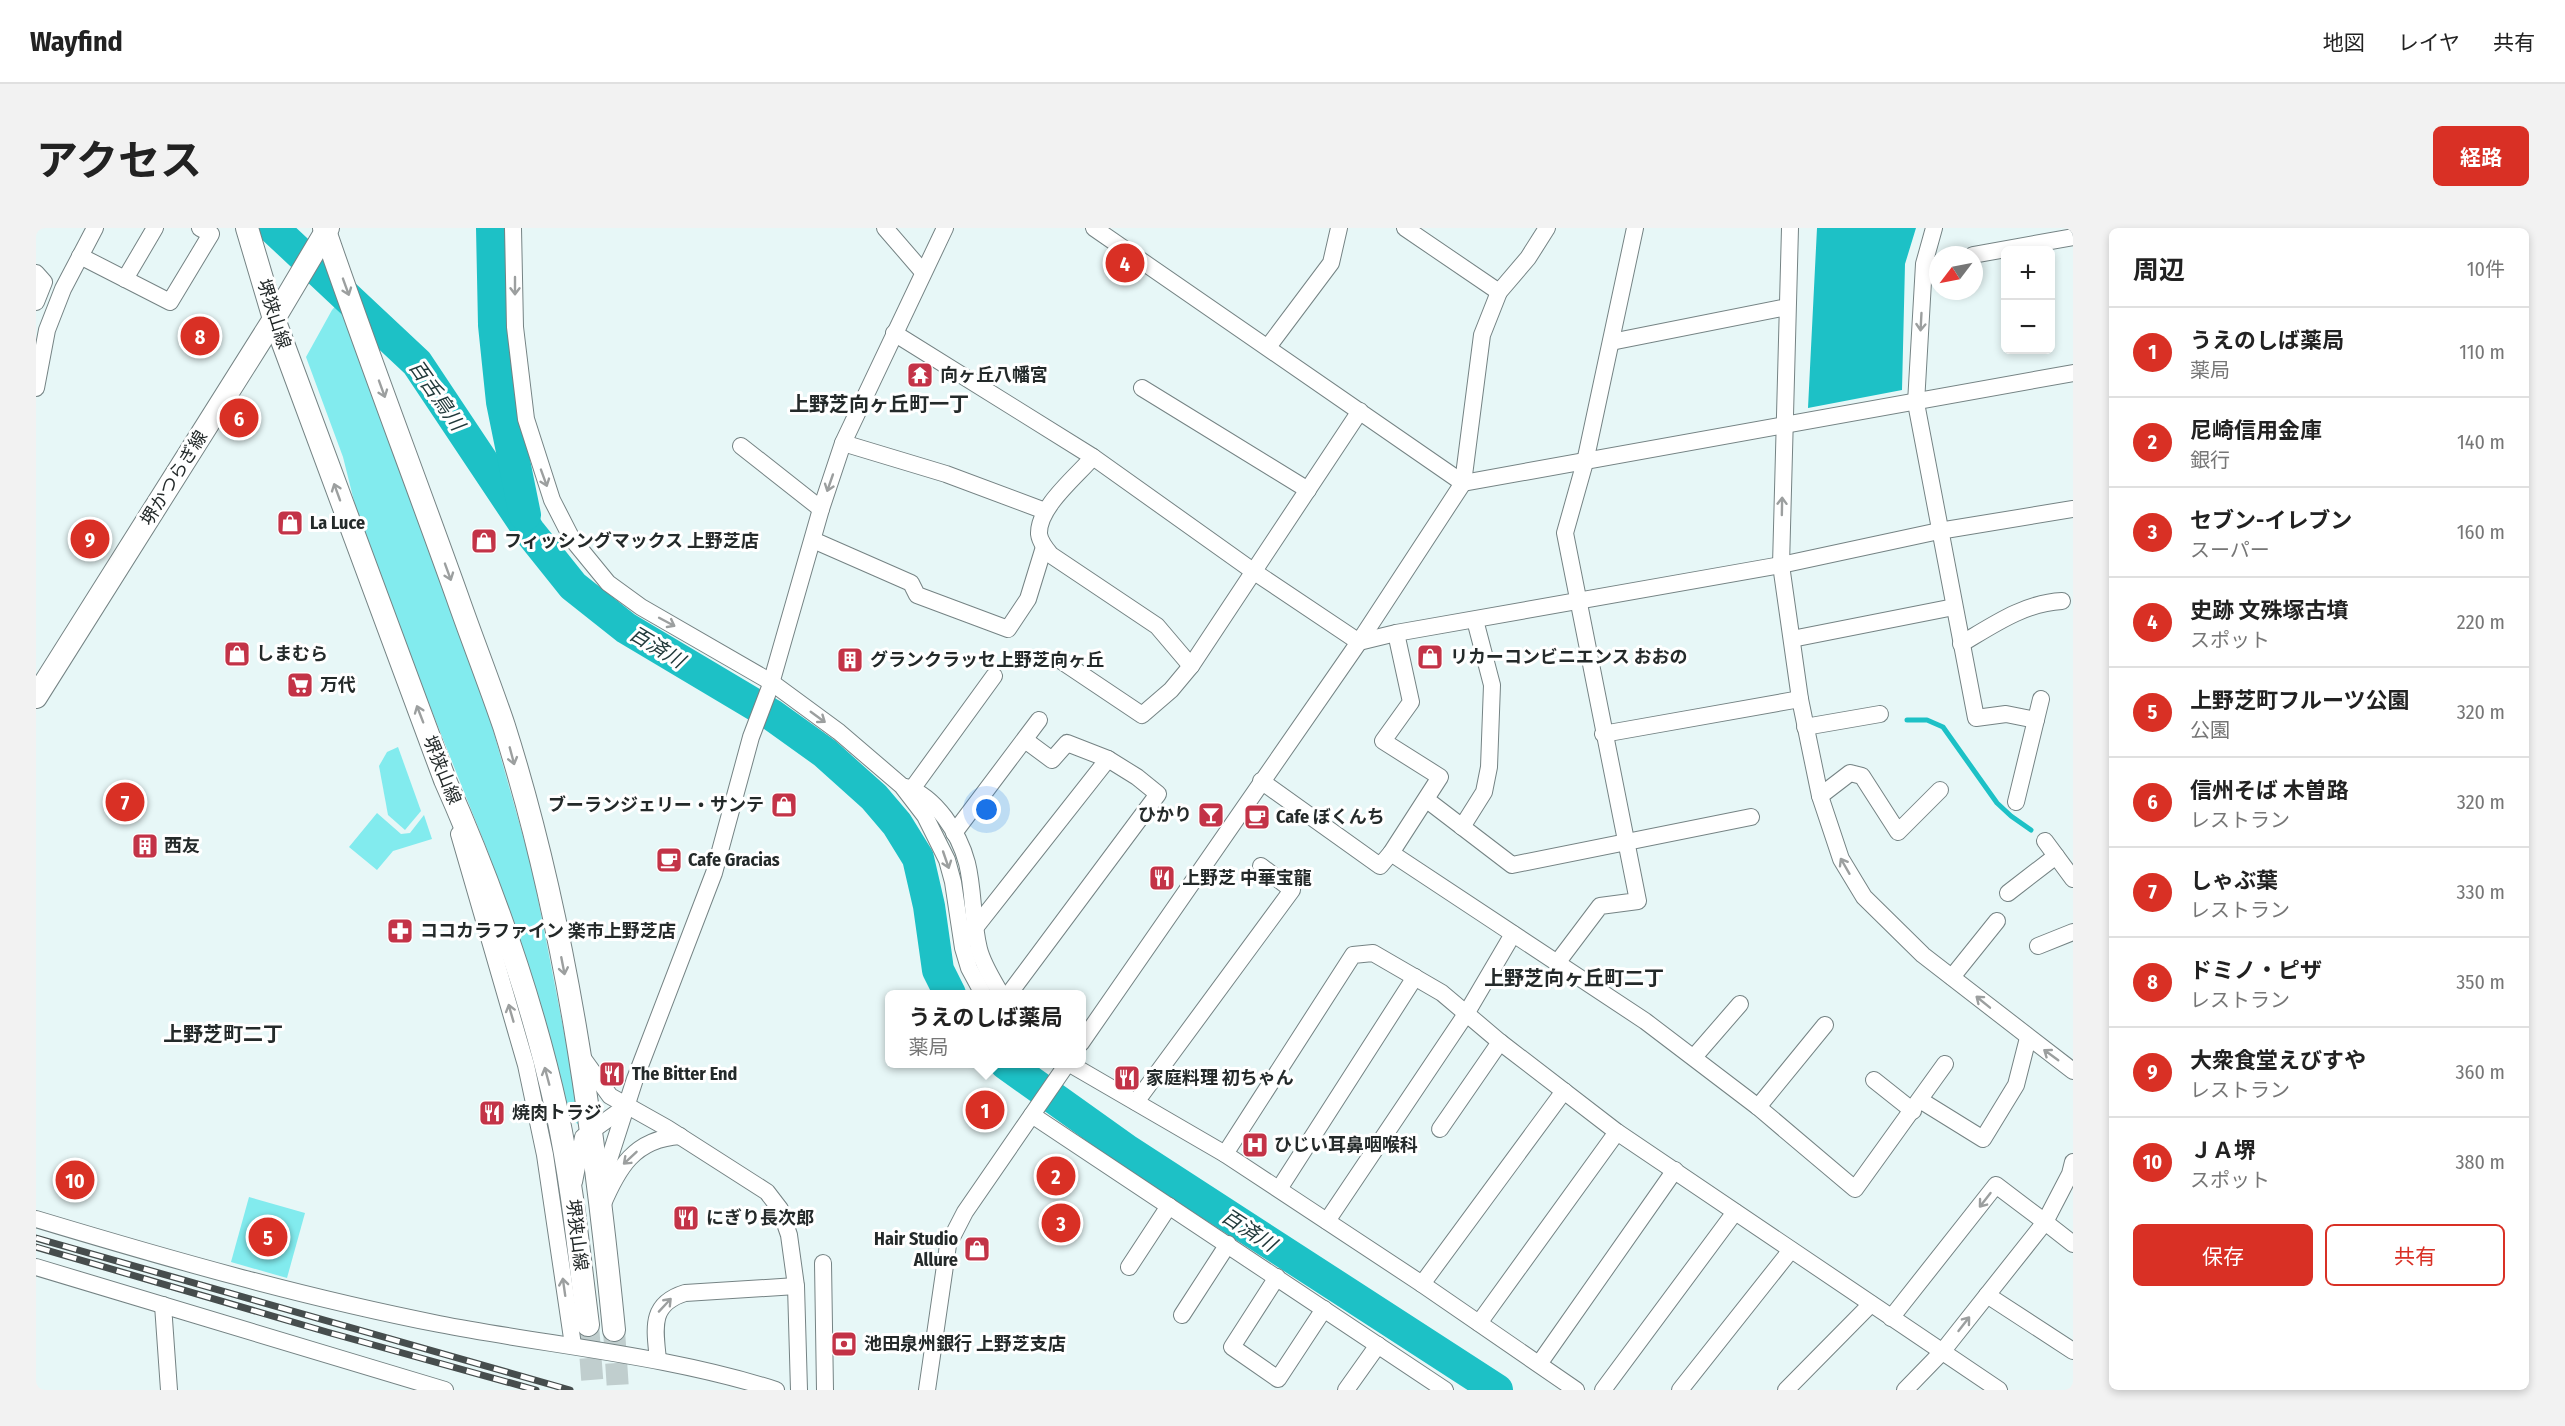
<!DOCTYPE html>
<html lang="ja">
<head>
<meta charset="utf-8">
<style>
	:root { --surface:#fff; --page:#f2f2f2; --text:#222; --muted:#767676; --line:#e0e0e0; --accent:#d93025 }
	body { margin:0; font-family:"Fira Sans Condensed","Noto Sans JP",sans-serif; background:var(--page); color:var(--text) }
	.controls { position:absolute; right:18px; top:18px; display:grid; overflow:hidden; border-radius:9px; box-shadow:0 3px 9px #0003 }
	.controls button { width:54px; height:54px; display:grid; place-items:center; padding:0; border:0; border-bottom:2px solid var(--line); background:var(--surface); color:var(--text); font:30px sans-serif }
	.compass { position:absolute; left:1893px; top:18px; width:54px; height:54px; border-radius:50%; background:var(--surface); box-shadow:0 3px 9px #0003; rotate:238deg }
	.you { position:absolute; left:951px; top:582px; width:21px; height:21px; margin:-15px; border:4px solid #fff; border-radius:50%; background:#1a73e8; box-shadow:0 0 0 9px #1a73e833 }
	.badge { display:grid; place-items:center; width:39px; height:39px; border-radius:50%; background:var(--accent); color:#fff; font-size:20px; font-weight:700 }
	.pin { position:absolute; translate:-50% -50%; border:3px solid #fff; box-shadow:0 2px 6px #0006 }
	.popup { position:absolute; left:849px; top:762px; width:201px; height:78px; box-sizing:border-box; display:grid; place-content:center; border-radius:9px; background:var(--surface); filter:drop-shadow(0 2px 4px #0005); font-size:20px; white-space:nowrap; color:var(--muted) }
	.popup b { font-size:22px; color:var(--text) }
	.popup::after { content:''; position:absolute; left:50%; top:100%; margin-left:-12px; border:12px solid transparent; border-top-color:var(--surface) }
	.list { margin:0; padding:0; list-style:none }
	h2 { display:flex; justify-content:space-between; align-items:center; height:78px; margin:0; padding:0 24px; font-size:26px }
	h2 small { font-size:20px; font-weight:400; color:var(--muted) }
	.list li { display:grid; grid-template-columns:39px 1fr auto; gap:18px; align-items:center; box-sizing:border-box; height:90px; padding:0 24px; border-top:2px solid var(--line) }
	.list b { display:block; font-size:22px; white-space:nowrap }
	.list p { margin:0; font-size:20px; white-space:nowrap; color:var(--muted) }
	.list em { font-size:20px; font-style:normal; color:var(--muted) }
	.actions { display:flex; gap:12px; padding:18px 24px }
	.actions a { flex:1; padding:14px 0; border:2px solid var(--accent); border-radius:9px; text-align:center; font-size:21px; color:var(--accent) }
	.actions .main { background:var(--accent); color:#fff }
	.map { position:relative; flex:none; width:2037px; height:1162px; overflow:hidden; border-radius:9px }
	header { display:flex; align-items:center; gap:36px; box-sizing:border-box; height:84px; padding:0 30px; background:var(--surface); border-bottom:2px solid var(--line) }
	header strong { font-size:28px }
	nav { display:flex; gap:33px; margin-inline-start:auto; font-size:21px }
	.intro { display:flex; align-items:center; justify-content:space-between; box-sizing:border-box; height:144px; padding:0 36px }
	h1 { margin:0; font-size:42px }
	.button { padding:15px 27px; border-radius:9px; background:var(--accent); color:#fff; font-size:21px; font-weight:700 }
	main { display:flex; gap:36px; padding:0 36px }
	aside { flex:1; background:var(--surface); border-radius:9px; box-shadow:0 3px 9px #0003 }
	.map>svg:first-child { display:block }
	.green { fill:#82ebee }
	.water { fill:#1dc1c6 }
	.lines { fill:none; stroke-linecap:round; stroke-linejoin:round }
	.stream { stroke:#1dc1c6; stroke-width:5 }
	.river { stroke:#1dc1c6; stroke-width:32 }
	.major-tunnel { stroke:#c0cece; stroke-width:22; stroke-dasharray:22 11; stroke-linecap:butt }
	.minor-casing { stroke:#758384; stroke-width:18 }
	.major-casing { stroke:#758384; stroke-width:24 }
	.minor { stroke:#fff; stroke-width:16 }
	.major { stroke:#fff; stroke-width:22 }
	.rail-casing { stroke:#464d4d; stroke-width:7 }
	.rail { stroke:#fff; stroke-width:4.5; stroke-dasharray:14; stroke-linecap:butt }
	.oneway { stroke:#9c9f9f }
	.labels { text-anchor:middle; stroke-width:6; stroke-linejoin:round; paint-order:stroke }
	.street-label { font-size:18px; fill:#242a2a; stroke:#fff }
	.poi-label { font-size:18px; font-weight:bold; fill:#242a2a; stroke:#fff; text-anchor:start }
	.water-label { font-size:20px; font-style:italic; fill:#223a3b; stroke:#fff }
	.neighbourhood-label { font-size:20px; font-weight:bold; fill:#242a2a; stroke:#fff }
</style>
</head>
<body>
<header>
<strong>Wayfind</strong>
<nav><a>地図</a><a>レイヤ</a><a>共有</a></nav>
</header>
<div class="intro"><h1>アクセス</h1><a class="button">経路</a></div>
<main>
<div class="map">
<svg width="2037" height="1162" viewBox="0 0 2037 1162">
	<rect width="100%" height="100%" fill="#e7f7f7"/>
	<g class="green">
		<path d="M303 74 454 491 496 640 547 901 535 890 531 882 484 716 452 624 328 313 307 229 270 129 296 82Z"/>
		<path d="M362 519 385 583 369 602 352 587 343 538 351 524Z"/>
		<path d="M341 585 365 606 374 605 388 587 396 611 357 623 341 642 313 619Z"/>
		<path d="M213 969 269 985 251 1050 195 1034Z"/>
	</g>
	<path class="water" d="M1781 0H1880L1869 36 1866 162 1772 180Z"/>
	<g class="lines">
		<path class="stream" d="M1871 492H1891L1907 499 1961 575 1975 588 1995 602"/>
		<g class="river">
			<path d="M237 0 381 135 493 303 537 358 590 400 736 487 789 525 838 569 861 596 882 630 893 678 902 742 914 766"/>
			<path d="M456 0 458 97 466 174 489 287"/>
			<path d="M970 836 1092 923 1461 1162"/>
		</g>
		<g class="major-tunnel">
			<path d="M552 1097 557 1162"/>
			<path d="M578 1102 582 1162"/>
		</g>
		<defs>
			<g id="minor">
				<path d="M477 0 479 99 490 191 516 272 536 311 572 355 605 379 735 454 803 504 866 558 889 588 911 632 917 654 927 720 933 740 947 766"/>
				<path d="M849 0 887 44"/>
				<path d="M1058 0 1427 255 2037 145"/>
				<path d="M1369 0 1463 64"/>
				<path d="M1754 0 1745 337 1764 471 1784 568 1805 631 1828 669 1887 727 2037 843"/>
				<path d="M1898 0 1888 36 1880 175 1940 490 1970 486 2000 492"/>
				<path d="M1937 27 2037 9"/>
				<path d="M44 28 134 74 175 6 164 0"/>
				<path d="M0 45 8 54 0 74"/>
				<path d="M89 51 119 0"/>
				<path d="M858 105 1057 229 1217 343 1323 414 1360 405 1745 337 1903 303 2037 281"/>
				<path d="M1575 114 1751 79"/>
				<path d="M1232 119 1295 35 1303 0"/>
				<path d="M0 160 11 102 27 61 59 0"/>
				<path d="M1106 160 1272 262"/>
				<path d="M807 215 910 246 1009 283"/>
				<path d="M705 218 785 281"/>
				<path d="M1057 229C1040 249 1002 279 1003 306 1004 314 1010 321 1015 327L1121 398 1155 438"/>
				<path d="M777 312 875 355 881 367 972 401 992 371 1008 319"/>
				<path d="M1756 411 1918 379"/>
				<path d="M1925 416C1957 397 1988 375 2026 373"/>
				<path d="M1024 432 1106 487 1135 462 1155 438 1324 183"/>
				<path d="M1769 499 1844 486"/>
				<path d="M1567 506 1764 471"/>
				<path d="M989 512 1016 532 1031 515 1072 531"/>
				<path d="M1225 553 1344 638 1355 625 1609 793 1722 879 1819 961 1909 836"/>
				<path d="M870 559C900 569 923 605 931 635 938 663 936 693 943 721 947 737 957 752 965 766"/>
				<path d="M876 561 958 448"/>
				<path d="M1784 568 1814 545 1826 548 1862 604 1904 562"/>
				<path d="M1391 572 1476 637 1715 589"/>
				<path d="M1980 574 2005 471"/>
				<path d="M1426 599 1448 564 1453 539 1456 457 1439 392"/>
				<path d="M918 605 1003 492"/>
				<path d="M423 606 490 837 509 927 537 1117"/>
				<path d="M2009 613 2037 651"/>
				<path d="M1355 625 1404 549 1347 513 1375 474 1360 405"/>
				<path d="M1972 665 2020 628"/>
				<path d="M939 700 1072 531 1101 549 1122 566 973 766"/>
				<path d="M2002 718 2037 704"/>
				<path d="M1521 735 1564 678 1602 673 1529 305 1549 234 1599 0"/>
				<path d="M1916 749 1961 693"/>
				<path d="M1045 815 1323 414 1427 255 1446 107 1463 64 1492 30 1511 0"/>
				<path d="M546 829 574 868 631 900 731 964 744 981 753 1007 760 1058 763 1162"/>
				<path d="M1658 829 1704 776"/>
				<path d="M1034 836 1189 926 1386 1056 1540 1162"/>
				<path d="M1838 852 1877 883"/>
				<path d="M1884 872 1947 911 1980 857 1992 810"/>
				<path d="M1100 874 1256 662 1225 638"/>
				<path d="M1722 879 1789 797"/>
				<path d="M996 887 1409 1162"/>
				<path d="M1404 901 1464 814"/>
				<path d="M1189 926 1317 727 1337 725 1406 765 1464 814 1581 904 1963 1162"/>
				<path d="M538 954 547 909 589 879"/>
				<path d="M562 957 571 938 599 851 678 645 715 509 734 459 785 281 807 215 909 0"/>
				<path d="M1243 961 1379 749"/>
				<path d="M566 978C582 940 598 911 644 908"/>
				<path d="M0 991C133 1031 266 1069 403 1096 516 1118 630 1127 740 1162"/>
				<path d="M1291 993 1430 786 1477 706"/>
				<path d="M787 1035 789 1162"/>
				<path d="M0 1039 409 1162"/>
				<path d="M1093 1039 1133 978"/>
				<path d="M1241 1049 1196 1119 1242 1151 1288 1081"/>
				<path d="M1386 1056 1528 863"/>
				<path d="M1951 1067 2037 1123"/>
				<path d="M127 1077 133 1162"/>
				<path d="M1146 1087 1192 1016"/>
				<path d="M1855 1090 1960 957 2009 994 2034 946 2037 934"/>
				<path d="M1443 1095 1581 904"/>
				<path d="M622 1132C619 1101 613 1076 649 1065L760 1058"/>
				<path d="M1503 1136 1639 942"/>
				<path d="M891 1162 912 1017 929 984 1031 836"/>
				<path d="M1310 1162 1342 1117"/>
				<path d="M1567 1162 1699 984"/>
				<path d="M1644 1162 1755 1022"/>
				<path d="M1750 1162 1835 1076"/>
				<path d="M1869 1162 1906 1124 2009 994 2037 1016"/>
			</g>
			<g id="major">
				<path d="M211 0 238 91 409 552C456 658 496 771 521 884 536 954 543 1026 552 1097"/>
				<path d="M288 0C330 123 377 245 421 368 436 411 453 454 468 498 530 694 558 899 578 1102"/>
				<path d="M0 469 238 91 292 0"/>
			</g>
		</defs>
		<use href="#minor" class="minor-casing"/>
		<use href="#major" class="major-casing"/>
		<use href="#minor" class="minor"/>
		<use href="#major" class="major"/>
		<defs>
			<g id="rail">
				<path d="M0 1010 534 1162"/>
				<path d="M0 1019 291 1104 500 1162"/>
			</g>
		</defs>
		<use href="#rail" class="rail-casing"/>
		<use href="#rail" class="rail"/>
	</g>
	<defs><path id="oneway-shaft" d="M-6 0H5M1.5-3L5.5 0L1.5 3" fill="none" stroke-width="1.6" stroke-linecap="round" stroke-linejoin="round" transform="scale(1.5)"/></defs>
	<g class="oneway">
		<use href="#oneway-shaft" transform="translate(479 58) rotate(90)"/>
		<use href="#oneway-shaft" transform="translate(310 59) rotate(70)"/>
		<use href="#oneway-shaft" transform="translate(1885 94) rotate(93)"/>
		<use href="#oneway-shaft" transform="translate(346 161) rotate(70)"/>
		<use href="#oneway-shaft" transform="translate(508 250) rotate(70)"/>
		<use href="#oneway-shaft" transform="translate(794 255) rotate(109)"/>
		<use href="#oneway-shaft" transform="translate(301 264) rotate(-110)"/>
		<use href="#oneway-shaft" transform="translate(1746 278) rotate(-89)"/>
		<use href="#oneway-shaft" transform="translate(412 344) rotate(70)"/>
		<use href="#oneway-shaft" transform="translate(631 394) rotate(28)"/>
		<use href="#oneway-shaft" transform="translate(384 486) rotate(-111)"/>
		<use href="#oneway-shaft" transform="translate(782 489) rotate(36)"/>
		<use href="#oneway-shaft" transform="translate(476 528) rotate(75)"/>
		<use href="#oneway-shaft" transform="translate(910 632) rotate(71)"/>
		<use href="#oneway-shaft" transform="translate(1809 638) rotate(-120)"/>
		<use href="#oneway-shaft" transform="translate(527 738) rotate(79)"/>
		<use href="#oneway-shaft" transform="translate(1947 774) rotate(-141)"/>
		<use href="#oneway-shaft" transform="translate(475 785) rotate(-106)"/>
		<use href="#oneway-shaft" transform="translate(2015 827) rotate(-144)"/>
		<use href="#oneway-shaft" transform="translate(511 848) rotate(-105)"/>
		<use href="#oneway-shaft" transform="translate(594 930) rotate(137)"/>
		<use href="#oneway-shaft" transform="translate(1949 972) rotate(128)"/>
		<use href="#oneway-shaft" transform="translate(528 1059) rotate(-98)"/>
		<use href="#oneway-shaft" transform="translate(629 1077) rotate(-47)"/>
		<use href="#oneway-shaft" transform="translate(1928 1096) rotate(-52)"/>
	</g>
	<defs>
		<symbol id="temple-square" viewBox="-11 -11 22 22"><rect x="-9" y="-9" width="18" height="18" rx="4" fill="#c33347" stroke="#fff"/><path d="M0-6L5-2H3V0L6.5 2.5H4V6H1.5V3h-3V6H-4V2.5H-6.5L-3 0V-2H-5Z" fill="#fff"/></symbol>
		<symbol id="shop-square" viewBox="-11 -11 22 22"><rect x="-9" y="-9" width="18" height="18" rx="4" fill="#c33347" stroke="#fff"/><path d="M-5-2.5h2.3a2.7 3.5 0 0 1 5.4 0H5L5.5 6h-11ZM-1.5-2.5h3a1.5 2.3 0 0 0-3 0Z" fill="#fff"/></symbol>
		<symbol id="building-square" viewBox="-11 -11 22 22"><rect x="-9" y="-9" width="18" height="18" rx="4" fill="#c33347" stroke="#fff"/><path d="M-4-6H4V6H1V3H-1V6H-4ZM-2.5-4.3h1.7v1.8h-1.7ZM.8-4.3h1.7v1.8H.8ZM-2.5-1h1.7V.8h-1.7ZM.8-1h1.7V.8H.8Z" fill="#fff"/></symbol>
		<symbol id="supermarket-square" viewBox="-11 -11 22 22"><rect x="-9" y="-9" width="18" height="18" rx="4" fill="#c33347" stroke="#fff"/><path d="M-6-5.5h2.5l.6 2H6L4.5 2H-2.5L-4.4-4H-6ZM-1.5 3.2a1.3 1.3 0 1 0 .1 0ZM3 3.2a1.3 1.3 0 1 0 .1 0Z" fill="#fff"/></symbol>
		<symbol id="bar-square" viewBox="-11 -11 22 22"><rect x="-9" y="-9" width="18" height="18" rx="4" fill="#c33347" stroke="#fff"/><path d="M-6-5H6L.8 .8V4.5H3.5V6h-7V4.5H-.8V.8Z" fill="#fff"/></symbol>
		<symbol id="cafe-square" viewBox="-11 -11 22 22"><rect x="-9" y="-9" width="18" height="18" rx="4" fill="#c33347" stroke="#fff"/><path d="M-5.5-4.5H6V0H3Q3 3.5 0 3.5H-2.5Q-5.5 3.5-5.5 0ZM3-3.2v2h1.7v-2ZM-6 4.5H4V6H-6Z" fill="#fff"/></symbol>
		<symbol id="restaurant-square" viewBox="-11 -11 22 22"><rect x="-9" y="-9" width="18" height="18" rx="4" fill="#c33347" stroke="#fff"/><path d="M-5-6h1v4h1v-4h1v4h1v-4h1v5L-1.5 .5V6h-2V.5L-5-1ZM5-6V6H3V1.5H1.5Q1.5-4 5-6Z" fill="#fff"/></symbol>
		<symbol id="pharmacy-square" viewBox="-11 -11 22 22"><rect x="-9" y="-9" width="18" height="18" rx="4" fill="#c33347" stroke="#fff"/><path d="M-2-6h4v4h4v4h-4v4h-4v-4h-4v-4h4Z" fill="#fff"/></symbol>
		<symbol id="hospital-square" viewBox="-11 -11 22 22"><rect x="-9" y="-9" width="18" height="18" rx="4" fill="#c33347" stroke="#fff"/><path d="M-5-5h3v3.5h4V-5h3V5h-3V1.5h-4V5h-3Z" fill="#fff"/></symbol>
		<symbol id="bank-square" viewBox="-11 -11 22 22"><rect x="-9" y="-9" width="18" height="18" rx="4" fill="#c33347" stroke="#fff"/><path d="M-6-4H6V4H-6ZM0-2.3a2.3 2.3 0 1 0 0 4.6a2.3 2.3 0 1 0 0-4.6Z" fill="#fff"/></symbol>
	</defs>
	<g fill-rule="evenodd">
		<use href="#temple-square" x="869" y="132" width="30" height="30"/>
		<use href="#shop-square" x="239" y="280" width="30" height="30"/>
		<use href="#shop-square" x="433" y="298" width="30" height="30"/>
		<use href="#shop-square" x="186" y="411" width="30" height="30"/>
		<use href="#shop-square" x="1379" y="414" width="30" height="30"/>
		<use href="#building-square" x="799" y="417" width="30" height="30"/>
		<use href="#supermarket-square" x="249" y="442" width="30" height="30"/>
		<use href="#shop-square" x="733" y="562" width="30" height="30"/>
		<use href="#bar-square" x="1160" y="572" width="30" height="30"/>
		<use href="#cafe-square" x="1206" y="574" width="30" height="30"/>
		<use href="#building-square" x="94" y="603" width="30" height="30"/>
		<use href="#cafe-square" x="618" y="617" width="30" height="30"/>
		<use href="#restaurant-square" x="1111" y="635" width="30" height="30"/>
		<use href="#pharmacy-square" x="349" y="688" width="30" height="30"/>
		<use href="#restaurant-square" x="561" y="831" width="30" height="30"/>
		<use href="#restaurant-square" x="1076" y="835" width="30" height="30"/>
		<use href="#restaurant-square" x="441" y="870" width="30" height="30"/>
		<use href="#hospital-square" x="1204" y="902" width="30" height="30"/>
		<use href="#restaurant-square" x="635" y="975" width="30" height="30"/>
		<use href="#shop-square" x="926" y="1006" width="30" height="30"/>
		<use href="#bank-square" x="793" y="1101" width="30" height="30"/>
	</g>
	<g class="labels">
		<g class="street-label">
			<text transform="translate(238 86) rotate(72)" y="6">堺狭山線</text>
			<text transform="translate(138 250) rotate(-58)" y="6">堺かつらぎ線</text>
			<text transform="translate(406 542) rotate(68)" y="6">堺狭山線</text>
			<text transform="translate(541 1007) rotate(83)" y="6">堺狭山線</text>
		</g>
		<g class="poi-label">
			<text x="904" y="153">向ヶ丘八幡宮</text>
			<text x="274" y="301">La Luce</text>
			<text x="468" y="319">フィッシングマックス 上野芝店</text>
			<text x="220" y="432">しまむら</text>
			<text x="1414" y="435">リカーコンビニエンス おおの</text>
			<text x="834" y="438">グランクラッセ上野芝向ヶ丘</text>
			<text x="284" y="463">万代</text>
			<text x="728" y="583" text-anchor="end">ブーランジェリー・サンテ</text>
			<text x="1156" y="593" text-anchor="end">ひかり</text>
			<text x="1240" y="595">Cafe ぼくんち</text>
			<text x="128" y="624">西友</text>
			<text x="652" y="638">Cafe Gracias</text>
			<text x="1146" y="656">上野芝 中華宝龍</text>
			<text x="384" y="709">ココカラファイン 楽市上野芝店</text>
			<text x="596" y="852">The Bitter End</text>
			<text x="1110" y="856">家庭料理 初ちゃん</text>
			<text x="476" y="891">焼肉トラジ</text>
			<text x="1238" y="923">ひじい耳鼻咽喉科</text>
			<text x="670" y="996">にぎり長次郎</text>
			<text x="922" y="1017" text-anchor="end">Hair Studio<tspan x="922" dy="21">Allure</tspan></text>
			<text x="828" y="1122">池田泉州銀行 上野芝支店</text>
		</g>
		<g class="water-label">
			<text transform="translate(401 167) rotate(55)" y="7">百舌鳥川</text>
			<text transform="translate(621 419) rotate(31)" y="7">百済川</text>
			<text transform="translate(1213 1002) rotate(33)" y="7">百済川</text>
		</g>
		<g class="neighbourhood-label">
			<text x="843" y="183">上野芝向ヶ丘町一丁</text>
			<text x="1538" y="757">上野芝向ヶ丘町二丁</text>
			<text x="187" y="813">上野芝町二丁</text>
		</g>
	</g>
</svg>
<div class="controls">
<button>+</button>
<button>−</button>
</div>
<svg class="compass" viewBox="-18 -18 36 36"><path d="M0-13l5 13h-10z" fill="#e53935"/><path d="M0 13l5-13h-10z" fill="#767676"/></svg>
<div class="you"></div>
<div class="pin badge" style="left:949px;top:882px">1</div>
<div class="popup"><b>うえのしば薬局</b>薬局</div>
<div class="pin badge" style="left:1020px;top:948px">2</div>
<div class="pin badge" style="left:1025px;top:995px">3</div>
<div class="pin badge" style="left:1089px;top:35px">4</div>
<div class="pin badge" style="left:232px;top:1009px">5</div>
<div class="pin badge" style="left:203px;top:190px">6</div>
<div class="pin badge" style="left:89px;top:574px">7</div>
<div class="pin badge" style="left:164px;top:108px">8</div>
<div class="pin badge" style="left:54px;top:311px">9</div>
<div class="pin badge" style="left:39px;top:952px">10</div>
</div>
<aside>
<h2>周辺<small>10件</small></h2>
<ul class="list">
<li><span class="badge">1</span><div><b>うえのしば薬局</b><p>薬局</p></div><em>110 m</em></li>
<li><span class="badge">2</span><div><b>尼崎信用金庫</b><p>銀行</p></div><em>140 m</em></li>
<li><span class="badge">3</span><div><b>セブン-イレブン</b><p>スーパー</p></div><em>160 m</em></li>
<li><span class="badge">4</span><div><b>史跡 文殊塚古墳</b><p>スポット</p></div><em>220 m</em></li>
<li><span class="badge">5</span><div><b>上野芝町フルーツ公園</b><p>公園</p></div><em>320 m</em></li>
<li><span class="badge">6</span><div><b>信州そば 木曽路</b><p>レストラン</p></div><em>320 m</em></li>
<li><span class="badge">7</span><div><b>しゃぶ葉</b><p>レストラン</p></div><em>330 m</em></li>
<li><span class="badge">8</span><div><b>ドミノ・ピザ</b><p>レストラン</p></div><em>350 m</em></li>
<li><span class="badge">9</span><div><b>大衆食堂えびすや</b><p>レストラン</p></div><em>360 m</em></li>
<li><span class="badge">10</span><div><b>ＪＡ堺</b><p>スポット</p></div><em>380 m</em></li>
</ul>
<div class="actions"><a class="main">保存</a><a>共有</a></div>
</aside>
</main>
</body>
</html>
